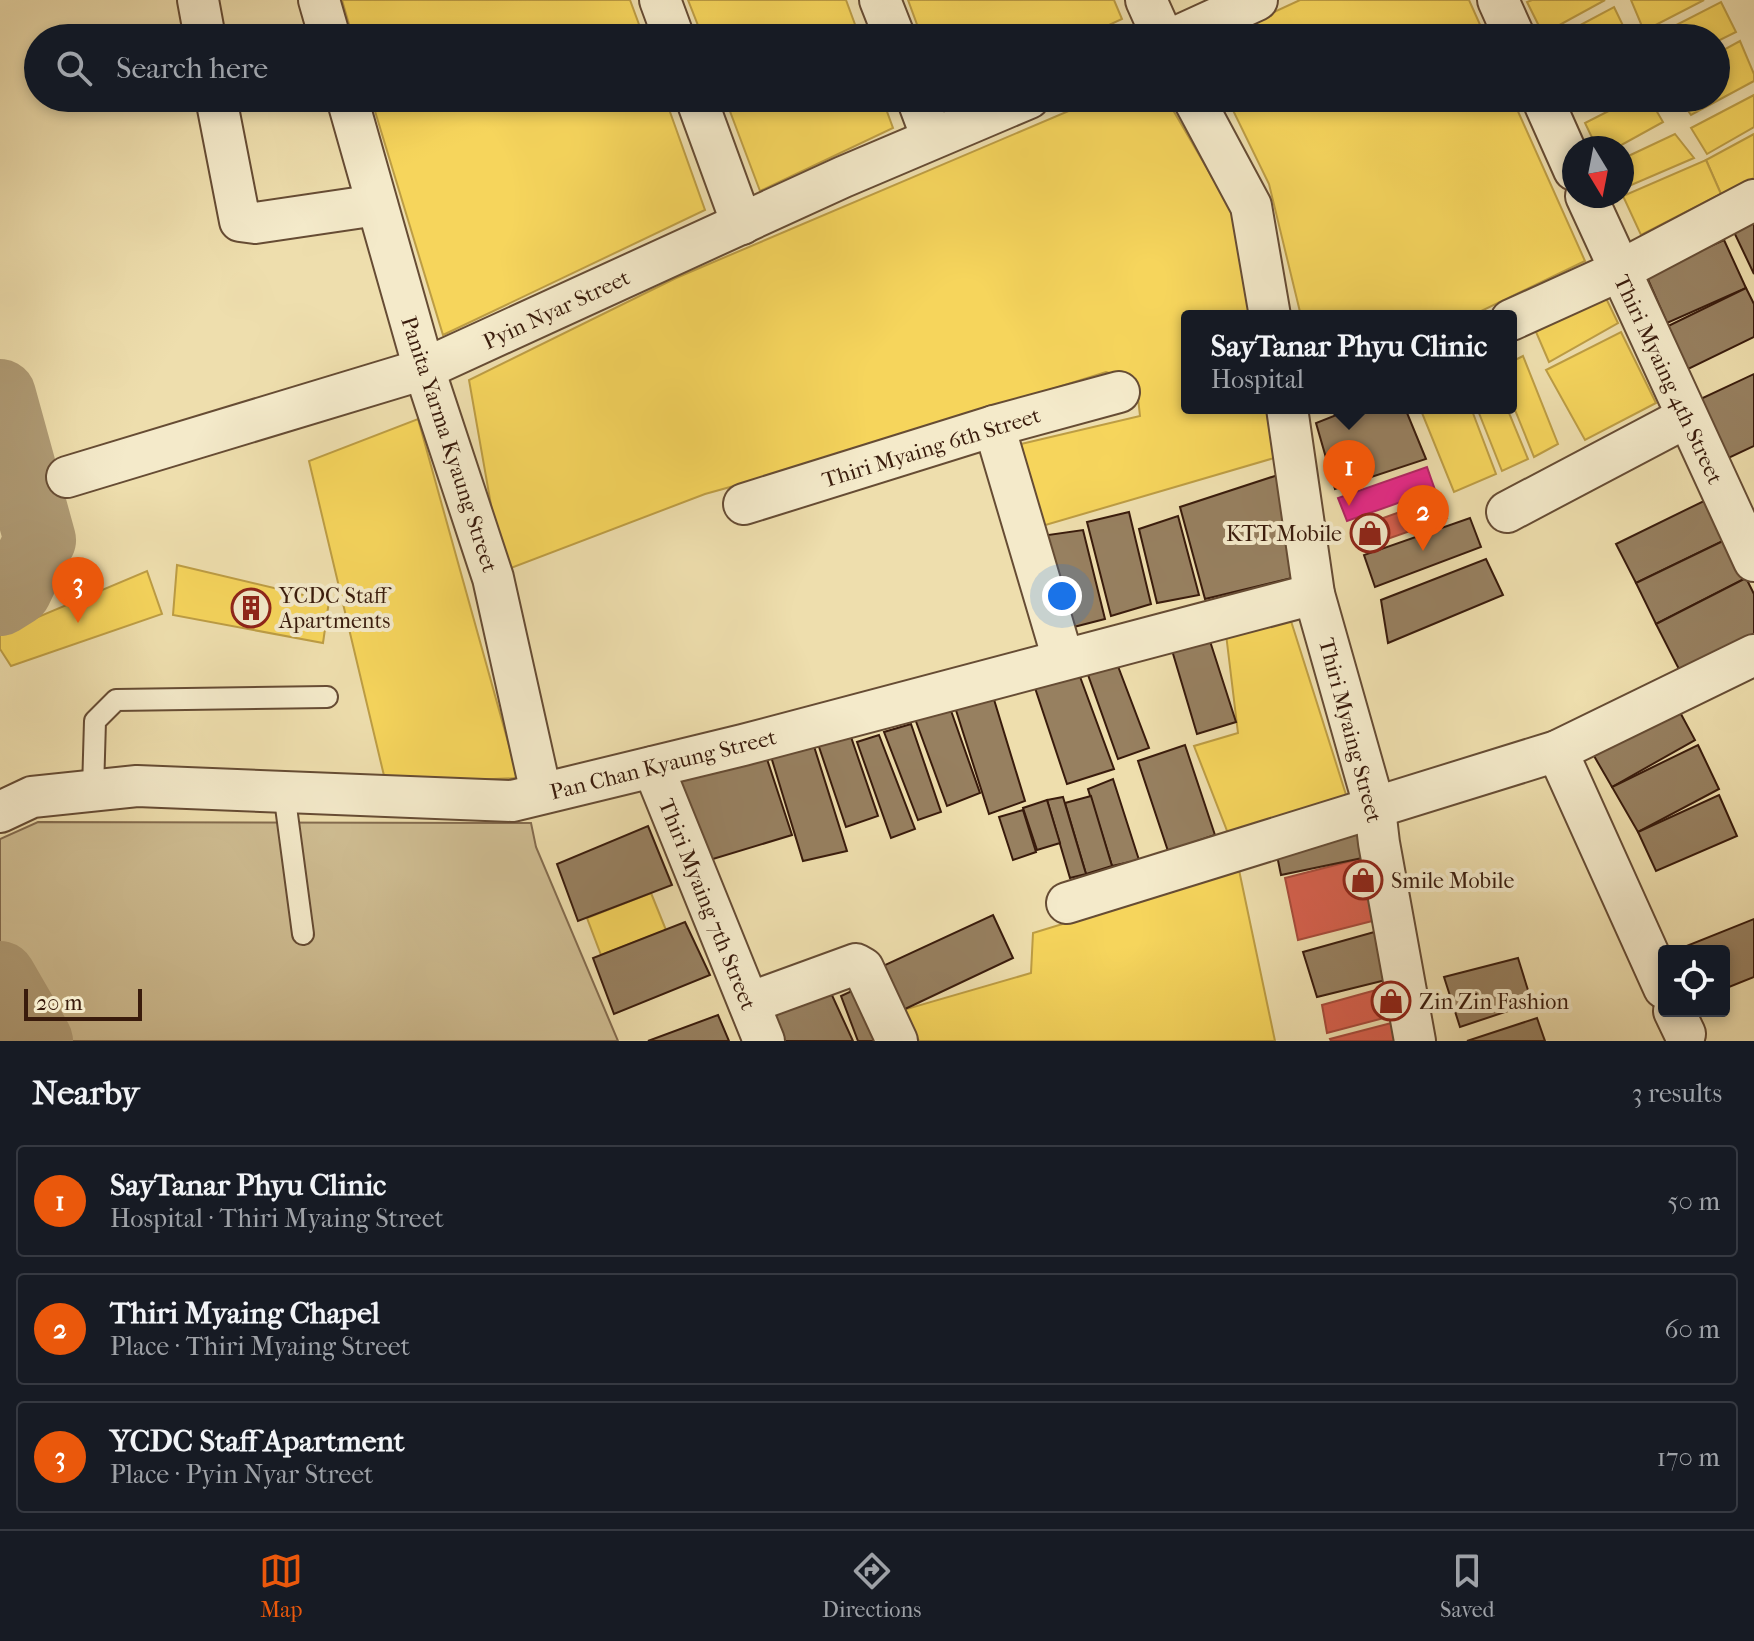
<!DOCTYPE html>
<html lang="en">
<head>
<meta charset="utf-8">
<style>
	:root { --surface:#171b24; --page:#20242c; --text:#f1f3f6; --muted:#9ea1a6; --line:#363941; --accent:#ea580c }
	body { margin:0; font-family:"IM FELL French Canon",serif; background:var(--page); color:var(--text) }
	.controls { position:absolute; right:24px; bottom:24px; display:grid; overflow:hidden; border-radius:8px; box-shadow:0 4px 12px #0003 }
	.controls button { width:72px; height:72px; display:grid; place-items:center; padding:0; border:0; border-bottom:2px solid var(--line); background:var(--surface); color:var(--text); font:40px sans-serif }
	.compass { position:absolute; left:1562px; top:136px; width:72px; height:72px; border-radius:50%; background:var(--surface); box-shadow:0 4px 12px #0003; rotate:170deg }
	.scale { position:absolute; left:24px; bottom:20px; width:118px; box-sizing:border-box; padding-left:8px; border:4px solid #391b0c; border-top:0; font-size:22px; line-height:28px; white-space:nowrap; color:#391b0c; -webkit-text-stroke:6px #f4eaca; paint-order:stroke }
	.you { position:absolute; left:1062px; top:596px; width:28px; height:28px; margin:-20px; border:6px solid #fff; border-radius:50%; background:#1a73e8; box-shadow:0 0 0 12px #1a73e833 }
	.badge { display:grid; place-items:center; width:52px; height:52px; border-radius:50%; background:var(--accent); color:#fff; font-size:26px; font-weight:700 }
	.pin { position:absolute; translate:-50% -66px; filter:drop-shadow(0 2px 4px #0008) }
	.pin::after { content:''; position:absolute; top:42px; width:28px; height:24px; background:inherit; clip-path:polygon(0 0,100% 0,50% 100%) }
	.popup { position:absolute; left:1181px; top:310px; width:336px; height:104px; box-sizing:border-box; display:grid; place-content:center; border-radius:8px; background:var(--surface); filter:drop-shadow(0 2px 6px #0005); font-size:26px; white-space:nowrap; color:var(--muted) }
	.popup b { font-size:30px; color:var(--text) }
	.popup::after { content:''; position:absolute; left:50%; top:100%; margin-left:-16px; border:16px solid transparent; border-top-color:var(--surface) }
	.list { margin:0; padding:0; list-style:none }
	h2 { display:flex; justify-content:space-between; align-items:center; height:104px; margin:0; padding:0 32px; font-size:34px }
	h2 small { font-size:26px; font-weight:400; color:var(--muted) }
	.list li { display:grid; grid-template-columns:52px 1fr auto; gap:24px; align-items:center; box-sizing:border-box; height:112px; margin:0 16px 16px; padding:0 16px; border:2px solid var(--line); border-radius:8px }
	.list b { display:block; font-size:30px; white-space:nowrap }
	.list p { margin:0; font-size:26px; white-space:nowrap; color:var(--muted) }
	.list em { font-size:26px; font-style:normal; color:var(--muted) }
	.icon { flex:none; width:44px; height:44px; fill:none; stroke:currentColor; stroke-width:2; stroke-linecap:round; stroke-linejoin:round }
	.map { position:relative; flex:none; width:1754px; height:1041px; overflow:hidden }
	.search { position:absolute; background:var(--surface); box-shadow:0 4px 12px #0003; left:24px; right:24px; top:24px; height:88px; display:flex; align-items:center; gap:20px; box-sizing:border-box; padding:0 28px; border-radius:44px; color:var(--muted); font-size:30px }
	.sheet { height:488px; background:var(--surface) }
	nav { display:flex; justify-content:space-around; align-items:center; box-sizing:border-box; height:112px; border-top:2px solid var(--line); background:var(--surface); font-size:22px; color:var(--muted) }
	nav a { display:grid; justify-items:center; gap:4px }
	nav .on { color:var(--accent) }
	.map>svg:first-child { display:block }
	.green { fill:#cfbd92; stroke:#846c4f; stroke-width:2 }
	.homes { fill:#f6d55c; stroke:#bd9d44; stroke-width:2 }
	.shops { fill:#d6604d; stroke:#a74b3a; stroke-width:2 }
	.health { fill:#e7298a; stroke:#b32564; stroke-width:2 }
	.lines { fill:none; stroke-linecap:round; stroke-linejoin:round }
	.river { stroke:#b09c76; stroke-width:72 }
	.building { fill:#978060; stroke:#391b0c; stroke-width:2 }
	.service-casing { stroke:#664c34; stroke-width:24 }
	.minor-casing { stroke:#664c34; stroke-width:44 }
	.service { stroke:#f4eaca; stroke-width:20 }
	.minor { stroke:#f4eaca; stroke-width:40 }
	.labels { text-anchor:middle; stroke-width:8; stroke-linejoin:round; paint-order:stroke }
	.street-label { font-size:22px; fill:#391b0c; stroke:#f4eaca }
	.poi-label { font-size:22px; fill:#391b0c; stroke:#f4eaca; text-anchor:start }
</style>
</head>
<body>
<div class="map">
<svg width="1754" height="1041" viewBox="0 0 1754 1041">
	<rect width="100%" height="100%" fill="#eedead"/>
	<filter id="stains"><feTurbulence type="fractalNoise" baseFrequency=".0025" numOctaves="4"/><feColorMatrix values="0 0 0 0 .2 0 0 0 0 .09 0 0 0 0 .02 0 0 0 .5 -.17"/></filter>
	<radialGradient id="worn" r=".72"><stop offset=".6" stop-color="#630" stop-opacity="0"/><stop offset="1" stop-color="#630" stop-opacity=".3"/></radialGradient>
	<path class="green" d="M38 822 531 823 536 847 618 1041H0V839Z"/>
	<g class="homes">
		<path d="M342 0H630L644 38H353Z"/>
		<path d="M688 0H846L860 38H703Z"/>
		<path d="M908 0H1114L1122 19 1081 38H922Z"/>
		<path d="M1300 0H1469L1486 38H1218Z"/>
		<path d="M1532 0H1605L1543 34 1527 2Z"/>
		<path d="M1631 0H1704L1644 31Z"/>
		<path d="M1721 2 1736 32 1716 42V38H1651Z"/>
		<path d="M1614 7 1629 38H1556Z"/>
		<path d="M1740 41 1754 74V81L1691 115 1679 98H1716V54Z"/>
		<path d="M1754 95V127L1707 154 1691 128Z"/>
		<path d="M371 98H665L705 210 443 335Z"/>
		<path d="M725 98H882L893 128 760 191Z"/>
		<path d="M1099 98H1166L1237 220 1252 316H1187V408H1266L1274 458 1042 526 1021 444 1140 416 1136 380 1106 372 806 466 705 494 511 568 494 522 469 380 676 278Z"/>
		<path d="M1227 98H1512L1585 261 1471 316H1301L1269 184Z"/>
		<path d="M1573 98H1605L1580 110Z"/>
		<path d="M1634 98H1649L1663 122 1616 148H1597L1585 123Z"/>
		<path d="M1675 134 1694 158 1622 189V159Z"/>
		<path d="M1754 134V178L1721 194 1706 160Z"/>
		<path d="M1706 160 1721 194 1641 235 1623 196Z"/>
		<path d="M1603 292 1618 323 1549 362 1536 332Z"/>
		<path d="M1621 332 1656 403 1585 440 1546 370Z"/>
		<path d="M1523 356 1558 444 1534 457 1511 400V362Z"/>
		<path d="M1420 408H1471L1496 474 1454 492Z"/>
		<path d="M1477 408H1507L1528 459 1502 471Z"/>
		<path d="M418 419 518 778 386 784 309 461Z"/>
		<path d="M177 565 329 601 323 643 173 615Z"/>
		<path d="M147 571 162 614 11 666 0 649V633Z"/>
		<path d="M1291 621 1348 801 1231 841 1194 746 1238 733 1226 634Z"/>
		<path d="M1239 870 1275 1041H919L903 1010 1031 973 1033 933Z"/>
		<path d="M651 893 666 930 601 955 587 918Z"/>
	</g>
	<g class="shops">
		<path d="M1439 498 1447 518 1362 548 1355 528Z"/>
		<path d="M1367 857 1384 918 1298 940 1285 878Z"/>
		<path d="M1394 985 1399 1014 1327 1033 1322 1005Z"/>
		<path d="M1399 1021 1402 1041H1331L1330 1039Z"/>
	</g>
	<path class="health" d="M1427 467 1435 490 1347 521 1338 498Z"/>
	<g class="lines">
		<g class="river">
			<path d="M0 395 40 540 16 590 0 600"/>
			<path d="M0 977 37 1041"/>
		</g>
	</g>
	<g class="building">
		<path d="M1754 220V274L1733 230Z"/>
		<path d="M1724 240 1746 288 1667 323 1646 275Z"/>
		<path d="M1746 288 1754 304V337L1682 372 1660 330Z"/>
		<path d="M1754 374V446L1720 462 1692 403Z"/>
		<path d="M1354 408H1405L1426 459 1335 489 1316 423Z"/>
		<path d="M1284 473 1296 577 1205 599 1180 507Z"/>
		<path d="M1708 499 1727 539 1636 583 1616 544Z"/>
		<path d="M1129 512 1151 604 1111 616 1087 522Z"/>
		<path d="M1178 516 1199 595 1157 603 1139 529Z"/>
		<path d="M1470 518 1481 547 1375 587 1364 555Z"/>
		<path d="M1083 530 1105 619 1066 629 1041 536Z"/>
		<path d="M1727 539 1746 578 1656 624 1636 583Z"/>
		<path d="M1486 559 1503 595 1388 643 1381 600Z"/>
		<path d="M1746 578 1754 594V644L1685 681 1656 624Z"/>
		<path d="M1209 638 1236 722 1197 734 1171 647Z"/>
		<path d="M1116 661 1149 748 1118 759 1087 672Z"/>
		<path d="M1079 674 1114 769 1067 784 1035 688Z"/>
		<path d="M992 693 1025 801 989 814 954 704Z"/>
		<path d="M1675 703 1695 740 1612 787 1590 749Z"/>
		<path d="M949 705 980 793 947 806 914 716Z"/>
		<path d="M911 724 941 812 918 820 884 732Z"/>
		<path d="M850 734 878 816 846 827 818 744Z"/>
		<path d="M879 735 915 829 891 838 857 742Z"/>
		<path d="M812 740 847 851 803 861 769 750Z"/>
		<path d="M1185 745 1215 835 1168 851 1138 761Z"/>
		<path d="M1698 745 1719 789 1638 832 1612 787Z"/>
		<path d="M764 750 792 835 703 862 670 774Z"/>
		<path d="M1113 779 1139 860 1112 866 1088 789Z"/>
		<path d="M1719 795 1737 836 1656 871 1638 832Z"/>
		<path d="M1091 796 1112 866 1086 874 1065 803Z"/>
		<path d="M1063 797 1086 874 1070 878 1047 800Z"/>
		<path d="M1047 800 1060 843 1037 850 1023 808Z"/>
		<path d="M1023 810 1036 852 1013 860 999 817Z"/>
		<path d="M1360 823 1367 857 1281 875 1274 841Z"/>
		<path d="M648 826 672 885 578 921 557 864Z"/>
		<path d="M993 915 1013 958 903 1010 872 971Z"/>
		<path d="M1754 919V977L1724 989V951H1686L1684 947Z"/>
		<path d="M685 922 710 975 614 1014 593 958Z"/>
		<path d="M1385 929 1394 978 1317 997 1303 952Z"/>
		<path d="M1518 958 1532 1003 1460 1027 1444 977Z"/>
		<path d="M825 980 853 1041H776L763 1008Z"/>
		<path d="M869 983 894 1041H858L841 996Z"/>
		<path d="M718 1015 729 1041H648Z"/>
		<path d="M1537 1018 1545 1041H1467Z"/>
	</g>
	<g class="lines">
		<defs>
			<g id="service">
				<path d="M93 790 95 721 116 700 327 697"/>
				<path d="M284 792 303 934"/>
			</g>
			<g id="minor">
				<path d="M198 0 205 38"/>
				<path d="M319 0 330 38"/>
				<path d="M660 0 674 38"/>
				<path d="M880 0 895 38"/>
				<path d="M1146 0 1163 38"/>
				<path d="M1498 0 1515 38"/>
				<path d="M1174 38 1257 0"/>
				<path d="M216 98 240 221 255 223 377 205"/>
				<path d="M347 98 424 369 493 578 541 793"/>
				<path d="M696 98 742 224"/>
				<path d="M917 98 932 138"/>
				<path d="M1193 98 1251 206 1270 316"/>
				<path d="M1542 98 1574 170"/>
				<path d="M1586 196 1754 561"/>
				<path d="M1511 320 1619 271 1754 200"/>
				<path d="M1287 408 1314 594 1375 809 1379 843 1415 1041"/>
				<path d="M994 426 1063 659"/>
				<path d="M67 477 424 369 843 177 1029 98"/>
				<path d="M744 504 994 426 1119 392"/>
				<path d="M1507 512 1687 417"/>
				<path d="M1557 751 1664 988"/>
				<path d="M653 767 764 1041"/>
				<path d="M0 812 32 797 137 786 512 801 743 745 1314 594"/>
				<path d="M1067 903 1557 751 1754 655"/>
				<path d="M749 1003 856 964 863 968 897 1041"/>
				<path d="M1674 1011 1685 1034"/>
			</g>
		</defs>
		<use href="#service" class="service-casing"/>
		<use href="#minor" class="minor-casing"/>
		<use href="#service" class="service"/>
		<use href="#minor" class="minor"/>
	</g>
	<defs>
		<symbol id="shop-ring" viewBox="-11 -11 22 22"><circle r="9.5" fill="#f4eaca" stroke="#8f2418" stroke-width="1.5"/><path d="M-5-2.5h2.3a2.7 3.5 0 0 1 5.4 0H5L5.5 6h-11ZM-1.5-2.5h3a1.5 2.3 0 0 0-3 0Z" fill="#8f2418"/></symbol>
		<symbol id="building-ring" viewBox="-11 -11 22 22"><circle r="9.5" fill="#f4eaca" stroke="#8f2418" stroke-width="1.5"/><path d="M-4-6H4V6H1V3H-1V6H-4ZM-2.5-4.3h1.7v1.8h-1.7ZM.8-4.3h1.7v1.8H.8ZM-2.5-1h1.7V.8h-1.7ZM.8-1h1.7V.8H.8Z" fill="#8f2418"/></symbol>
	</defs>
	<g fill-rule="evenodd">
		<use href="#shop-ring" x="1348" y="511" width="44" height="44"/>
		<use href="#building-ring" x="229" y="586" width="44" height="44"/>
		<use href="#shop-ring" x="1341" y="858" width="44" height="44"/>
		<use href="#shop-ring" x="1369" y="979" width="44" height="44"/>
	</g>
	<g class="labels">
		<g class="street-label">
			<text transform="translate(556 309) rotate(-25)" y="8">Pyin Nyar Street</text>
			<text transform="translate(1669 379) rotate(65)" y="8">Thiri Myaing 4th Street</text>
			<text transform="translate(450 444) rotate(72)" y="8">Panita Yarma Kyaung Street</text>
			<text transform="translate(931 447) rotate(-17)" y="8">Thiri Myaing 6th Street</text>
			<text transform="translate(1351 730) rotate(75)" y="8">Thiri Myaing Street</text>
			<text transform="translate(663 764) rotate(-14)" y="8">Pan Chan Kyaung Street</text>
			<text transform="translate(708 904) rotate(68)" y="8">Thiri Myaing 7th Street</text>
		</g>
		<g class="poi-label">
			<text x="1342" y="541" text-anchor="end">KTT Mobile</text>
			<text x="279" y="603">YCDC Staff<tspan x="279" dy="25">Apartments</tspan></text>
			<text x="1391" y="888">Smile Mobile</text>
			<text x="1419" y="1009">Zin Zin Fashion</text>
		</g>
	</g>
	<rect width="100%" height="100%" filter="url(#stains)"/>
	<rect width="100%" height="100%" fill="url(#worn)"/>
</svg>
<div class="controls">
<button><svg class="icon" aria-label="locate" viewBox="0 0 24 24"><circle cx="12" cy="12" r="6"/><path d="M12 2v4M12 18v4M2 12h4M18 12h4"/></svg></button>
</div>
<svg class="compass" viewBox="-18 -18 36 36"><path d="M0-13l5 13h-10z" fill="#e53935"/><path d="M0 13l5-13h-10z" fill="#9ea1a6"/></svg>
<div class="scale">20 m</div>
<div class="you"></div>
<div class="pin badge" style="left:1349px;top:506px">1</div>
<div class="popup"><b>SayTanar Phyu Clinic</b>Hospital</div>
<div class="pin badge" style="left:1423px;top:551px">2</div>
<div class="pin badge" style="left:78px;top:623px">3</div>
<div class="search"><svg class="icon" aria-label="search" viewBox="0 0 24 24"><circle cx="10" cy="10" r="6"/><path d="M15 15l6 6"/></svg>Search here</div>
</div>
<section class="sheet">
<h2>Nearby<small>3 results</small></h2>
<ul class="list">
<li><span class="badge">1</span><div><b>SayTanar Phyu Clinic</b><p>Hospital · Thiri Myaing Street</p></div><em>50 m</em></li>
<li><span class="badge">2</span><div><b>Thiri Myaing Chapel</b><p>Place · Thiri Myaing Street</p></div><em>60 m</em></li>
<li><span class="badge">3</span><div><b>YCDC Staff Apartment</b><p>Place · Pyin Nyar Street</p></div><em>170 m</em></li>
</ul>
</section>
<nav>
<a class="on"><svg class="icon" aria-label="map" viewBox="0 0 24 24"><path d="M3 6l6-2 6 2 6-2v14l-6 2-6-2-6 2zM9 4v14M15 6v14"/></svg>Map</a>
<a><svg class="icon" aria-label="directions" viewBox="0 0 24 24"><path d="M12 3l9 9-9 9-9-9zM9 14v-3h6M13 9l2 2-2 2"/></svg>Directions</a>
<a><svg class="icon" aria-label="saved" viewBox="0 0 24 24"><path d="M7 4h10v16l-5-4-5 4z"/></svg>Saved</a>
</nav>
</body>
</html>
